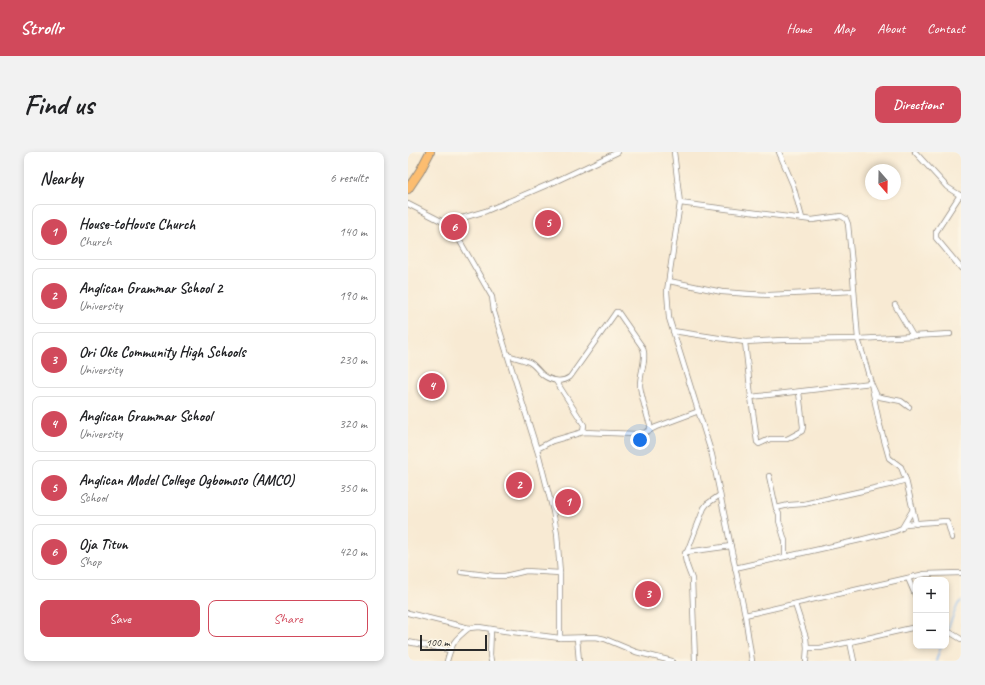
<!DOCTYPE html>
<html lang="en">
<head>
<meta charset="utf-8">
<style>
	:root { --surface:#fff; --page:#f2f2f2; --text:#202124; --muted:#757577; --line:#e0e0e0; --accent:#d1495b }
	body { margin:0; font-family:Caveat,sans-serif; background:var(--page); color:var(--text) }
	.controls { position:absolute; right:12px; bottom:12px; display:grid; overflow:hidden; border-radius:8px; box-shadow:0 2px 6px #0003 }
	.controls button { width:36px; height:36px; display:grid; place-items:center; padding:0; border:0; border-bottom:1px solid var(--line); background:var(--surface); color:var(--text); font:20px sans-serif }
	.compass { position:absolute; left:457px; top:12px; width:36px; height:36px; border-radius:50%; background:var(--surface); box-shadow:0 2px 6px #0003; rotate:160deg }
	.scale { position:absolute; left:12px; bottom:10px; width:67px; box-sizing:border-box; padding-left:4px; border:2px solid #2b2b2b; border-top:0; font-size:11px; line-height:14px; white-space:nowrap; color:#2b2b2b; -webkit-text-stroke:3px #fcf5e5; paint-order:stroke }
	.you { position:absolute; left:232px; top:288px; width:14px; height:14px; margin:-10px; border:3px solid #fff; border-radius:50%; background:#1a73e8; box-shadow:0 0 0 6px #1a73e833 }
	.badge { display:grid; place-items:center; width:26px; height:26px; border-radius:50%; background:var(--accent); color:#fff; font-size:13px; font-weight:700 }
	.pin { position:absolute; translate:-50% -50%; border:2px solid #fff; box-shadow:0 1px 4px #0006 }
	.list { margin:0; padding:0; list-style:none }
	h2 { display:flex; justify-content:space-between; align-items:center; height:52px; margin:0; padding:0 16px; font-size:17px }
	h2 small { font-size:13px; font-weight:400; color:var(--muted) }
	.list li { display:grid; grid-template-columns:26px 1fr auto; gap:12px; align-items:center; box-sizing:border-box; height:56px; margin:0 8px 8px; padding:0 8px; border:1px solid var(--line); border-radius:8px }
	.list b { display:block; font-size:15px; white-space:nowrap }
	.list p { margin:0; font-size:13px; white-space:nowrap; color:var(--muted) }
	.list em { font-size:13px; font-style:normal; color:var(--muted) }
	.actions { display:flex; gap:8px; padding:12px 16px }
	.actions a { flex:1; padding:9px 0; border:1px solid var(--accent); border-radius:8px; text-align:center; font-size:14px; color:var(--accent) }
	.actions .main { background:var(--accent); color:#fff }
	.map { position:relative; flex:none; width:553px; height:509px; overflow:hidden; border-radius:8px }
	header { display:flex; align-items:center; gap:24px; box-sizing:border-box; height:56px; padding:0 20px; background:var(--accent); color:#fff }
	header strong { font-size:19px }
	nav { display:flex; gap:22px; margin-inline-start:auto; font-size:14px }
	.intro { display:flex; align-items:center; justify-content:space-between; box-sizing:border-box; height:96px; padding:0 24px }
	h1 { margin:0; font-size:28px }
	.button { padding:10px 18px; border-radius:8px; background:var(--accent); color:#fff; font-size:14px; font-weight:700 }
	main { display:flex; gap:24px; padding:0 24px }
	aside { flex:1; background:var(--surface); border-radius:8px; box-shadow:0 2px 6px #0003 }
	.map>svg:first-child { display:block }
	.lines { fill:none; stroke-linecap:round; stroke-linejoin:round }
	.stream { stroke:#82b7f0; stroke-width:1.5 }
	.minor-casing { stroke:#928a7f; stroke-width:6 }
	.trunk-casing { stroke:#928a7f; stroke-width:10 }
	.minor { stroke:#fff; stroke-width:4.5 }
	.trunk { stroke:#fcbd6f; stroke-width:8 }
</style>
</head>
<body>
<header>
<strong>Strollr</strong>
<nav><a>Home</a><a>Map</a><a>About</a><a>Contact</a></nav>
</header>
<div class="intro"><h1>Find us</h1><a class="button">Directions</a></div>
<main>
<aside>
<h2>Nearby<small>6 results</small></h2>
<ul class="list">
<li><span class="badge">1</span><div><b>House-toHouse Church</b><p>Church</p></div><em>140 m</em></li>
<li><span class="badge">2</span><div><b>Anglican Grammar School 2</b><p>University</p></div><em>190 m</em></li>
<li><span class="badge">3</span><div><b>Ori Oke Community High Schools</b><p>University</p></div><em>230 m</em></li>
<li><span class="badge">4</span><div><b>Anglican Grammar School</b><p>University</p></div><em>320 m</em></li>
<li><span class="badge">5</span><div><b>Anglican Model College Ogbomoso (AMCO)</b><p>School</p></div><em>350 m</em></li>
<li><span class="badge">6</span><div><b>Oja Titun</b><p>Shop</p></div><em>420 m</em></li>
</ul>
<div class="actions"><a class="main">Save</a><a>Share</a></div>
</aside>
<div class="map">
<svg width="553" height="509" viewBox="0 0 553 509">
	<rect width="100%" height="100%" fill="#fcf5e5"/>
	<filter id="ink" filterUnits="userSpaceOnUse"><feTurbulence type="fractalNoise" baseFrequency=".025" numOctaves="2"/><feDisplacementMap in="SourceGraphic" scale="8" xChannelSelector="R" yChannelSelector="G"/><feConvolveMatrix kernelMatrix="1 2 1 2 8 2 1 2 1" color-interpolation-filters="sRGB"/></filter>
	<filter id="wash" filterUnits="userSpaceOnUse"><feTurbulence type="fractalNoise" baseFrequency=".012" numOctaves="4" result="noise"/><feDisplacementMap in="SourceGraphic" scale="16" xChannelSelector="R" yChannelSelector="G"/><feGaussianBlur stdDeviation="0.9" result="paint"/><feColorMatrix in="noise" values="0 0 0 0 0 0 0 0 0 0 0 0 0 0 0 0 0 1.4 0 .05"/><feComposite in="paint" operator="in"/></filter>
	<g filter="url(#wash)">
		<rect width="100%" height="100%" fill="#f8ead3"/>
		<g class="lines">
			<g class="stream">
				<path d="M538 481 550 452 553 449"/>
				<path d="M528 509 533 494"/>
			</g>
		</g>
	</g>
	<g filter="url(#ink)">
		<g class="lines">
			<defs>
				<g id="minor">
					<path d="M266 0 272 51 259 139 261 166 304 303 337 463 344 509"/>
					<path d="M371 0 385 33 394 66"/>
					<path d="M507 0 539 35 553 44"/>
					<path d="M552 43 528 80V86L553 116"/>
					<path d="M272 51 404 68 433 64 438 67 440 72 444 112 450 187 455 203 463 231 471 270 481 306 493 315 498 328 508 372"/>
					<path d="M0 52 37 71 47 84H49L84 145 86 160 131 304 145 359 149 381 152 421V486"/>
					<path d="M37 71 78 59 146 30 210 0"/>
					<path d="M261 129 314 140 342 142 361 143 446 139"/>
					<path d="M487 153 505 184"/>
					<path d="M265 179 337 190 375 188 450 187 542 182"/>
					<path d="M337 190 343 245 349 290 351 292 362 287H379L383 285 394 279 395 275 391 240"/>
					<path d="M100 203C107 206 115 207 121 210 127 213 130 219 135 223 143 229 154 231 162 225L206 163 208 160H210L235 196C239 208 232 220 232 233 232 239 238 259 240 267 242 272 243 272 242 278"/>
					<path d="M148 229 176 273 175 280"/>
					<path d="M343 245 463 231 469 244 472 245 493 249 501 255"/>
					<path d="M129 297 144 289 175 280 229 282 236 281 248 275 291 259"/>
					<path d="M361 324 368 356 371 362V369L377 389V405"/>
					<path d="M368 356 381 353 396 352 409 349 485 332 498 328"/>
					<path d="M497 372 538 369 540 372 544 386"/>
					<path d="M279 400 296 356 299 352 312 343"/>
					<path d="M327 416 452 388 487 379 494 376 504 359"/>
					<path d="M53 420 87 424H97L118 419 152 421"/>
					<path d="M500 426 508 445"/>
					<path d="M387 452 398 486 399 496 398 509"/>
					<path d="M0 461 61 476 71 475 97 479 152 486 188 485 197 487 228 500 264 509"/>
					<path d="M337 463 517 422 553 421"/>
					<path d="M538 478 553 487"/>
					<path d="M169 486 171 509"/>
					<path d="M0 490 42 498"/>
					<path d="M442 490 446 509"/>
					<path d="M399 496H412L442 490 508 475"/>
					<path d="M39 509C44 491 46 488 61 476"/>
					<path d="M83 509 82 503 83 477"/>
					<path d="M287 509 284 427C281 418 276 410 277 401L279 400 323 394"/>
				</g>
				<path id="trunk" d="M0 37 12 19 22 0"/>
			</defs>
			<use href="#minor" class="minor-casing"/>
			<use href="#trunk" class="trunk-casing"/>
			<use href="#minor" class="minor"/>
			<use href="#trunk" class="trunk"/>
		</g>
	</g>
</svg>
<div class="controls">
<button>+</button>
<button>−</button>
</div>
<svg class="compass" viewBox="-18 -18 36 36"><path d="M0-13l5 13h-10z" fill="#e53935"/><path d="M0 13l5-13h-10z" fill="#757577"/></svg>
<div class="scale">100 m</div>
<div class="you"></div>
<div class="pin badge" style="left:160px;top:350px">1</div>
<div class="pin badge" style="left:111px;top:333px">2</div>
<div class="pin badge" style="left:240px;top:442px">3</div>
<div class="pin badge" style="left:24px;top:234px">4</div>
<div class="pin badge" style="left:140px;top:71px">5</div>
<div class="pin badge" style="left:46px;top:75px">6</div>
</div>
</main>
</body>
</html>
